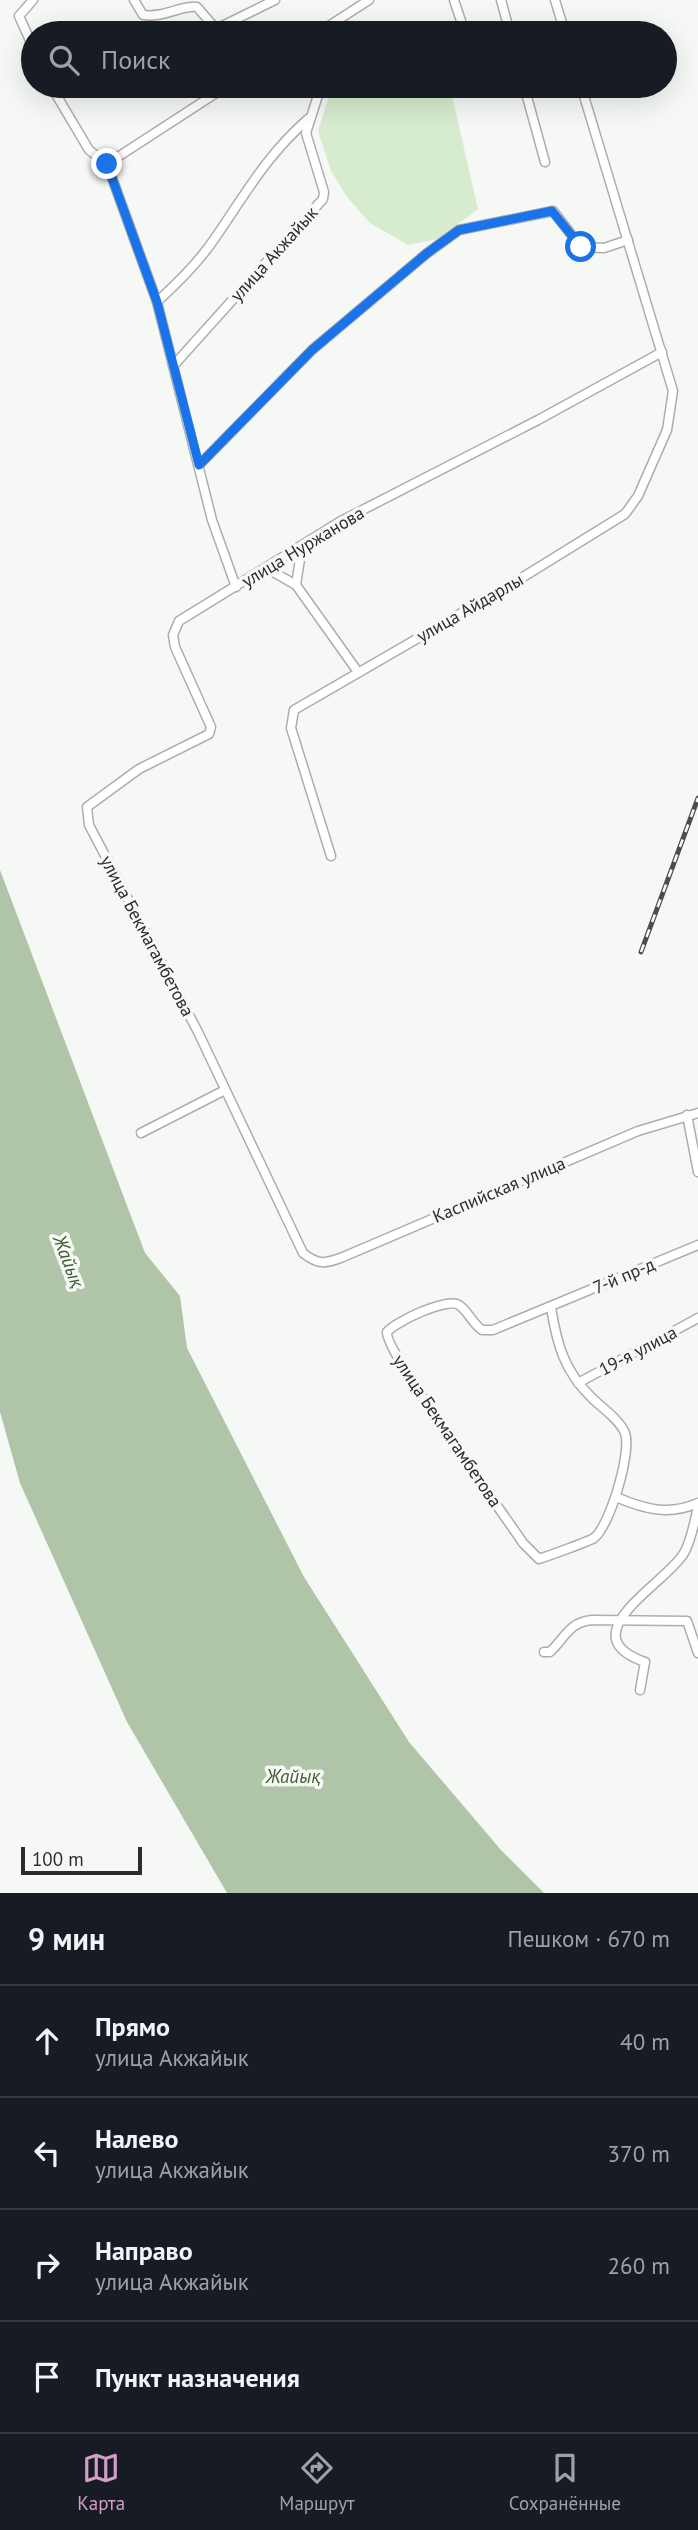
<!DOCTYPE html>
<html lang="ru">
<head>
<meta charset="utf-8">
<style>
	:root { --surface:#171b24; --page:#242831; --text:#f1f3f6; --muted:#9ea1a6; --line:#363941; --accent:#d29ec7 }
	body { margin:0; font-family:"PT Sans",sans-serif; background:var(--page); color:var(--text) }
	.scale { position:absolute; left:21px; bottom:18px; width:121px; box-sizing:border-box; padding-left:7px; border:4px solid #2b2c2b; border-top:0; font-size:19px; line-height:24px; white-space:nowrap; color:#2b2c2b; -webkit-text-stroke:5px #f6f8f5; paint-order:stroke }
	.stop { position:absolute; width:21px; height:21px; margin:-16px; border:5px solid #1a73e8; border-radius:50%; background:#fff }
	.stop.end { background:#1a73e8; border-color:#fff; box-shadow:0 2px 7px #0008 }
	.list { margin:0; padding:0; list-style:none }
	h2 { display:flex; justify-content:space-between; align-items:center; height:91px; margin:0; padding:0 28px; font-size:30px }
	h2 small { font-size:23px; font-weight:400; color:var(--muted) }
	.list li { display:grid; grid-template-columns:46px 1fr auto; gap:21px; align-items:center; box-sizing:border-box; height:112px; padding:0 28px; border-top:2px solid var(--line) }
	.list b { display:block; font-size:26px; white-space:nowrap }
	.list p { margin:0; font-size:23px; white-space:nowrap; color:var(--muted) }
	.list em { font-size:23px; font-style:normal; color:var(--muted) }
	.icon { flex:none; width:38px; height:38px; fill:none; stroke:currentColor; stroke-width:2; stroke-linecap:round; stroke-linejoin:round }
	.map { position:relative; flex:none; width:698px; height:1893px; overflow:hidden }
	.search { position:absolute; background:var(--surface); box-shadow:0 7px 28px #0002; left:21px; right:21px; top:21px; height:77px; display:flex; align-items:center; gap:18px; box-sizing:border-box; padding:0 24px; border-radius:38px; color:var(--muted); font-size:26px }
	.sheet { height:539px; background:var(--surface) }
	nav { display:flex; justify-content:space-around; align-items:center; box-sizing:border-box; height:98px; border-top:2px solid var(--line); background:var(--surface); font-size:19px; color:var(--muted) }
	nav a { display:grid; justify-items:center; gap:4px }
	nav .on { color:var(--accent) }
	.map>svg:first-child { display:block }
	.green { fill:#d7ecce }
	.water { fill:#b0c4a7 }
	.lines { fill:none; stroke-linecap:round; stroke-linejoin:round }
	.minor-casing { stroke:#adaeac; stroke-width:11 }
	.minor { stroke:#fff; stroke-width:8 }
	.rail-casing { stroke:#4b4d4b; stroke-width:5 }
	.rail { stroke:#f6f8f5; stroke-width:2.5; stroke-dasharray:8; stroke-linecap:butt }
	.route { stroke:#1a73e8; stroke-width:9 }
	.labels { text-anchor:middle; stroke-width:7; stroke-linejoin:round; paint-order:stroke }
	.street-label { font-size:18px; fill:#2b2c2b; stroke:#f6f8f5 }
	.water-label { font-size:19px; font-style:italic; fill:#405e32; stroke:#f6f8f5 }
</style>
</head>
<body>
<div class="map">
<svg width="698" height="1893" viewBox="0 0 698 1893">
	<rect width="100%" height="100%" fill="#f6f8f5"/>
	<path class="green" d="M332 86 450 87 478 209 438 239 408 245 370 223 347 197 331 171 318 131Z"/>
	<path class="water" d="M0 870 145 1253 180 1296 187 1348 304 1577 409 1742 501 1850 544 1893H227L127 1722 20 1483 0 1412Z"/>
	<g class="lines">
		<defs>
			<g id="minor">
				<path d="M33 0 19 16 33 47"/>
				<path d="M134 0 143 15C165 18 181 5 197 7L216 29"/>
				<path d="M454 0 465 33"/>
				<path d="M501 0 510 33"/>
				<path d="M555 0 565 33"/>
				<path d="M219 33 216 29 275 0"/>
				<path d="M318 33 369 0"/>
				<path d="M51 86 89 150 107 164"/>
				<path d="M227 86 107 164 157 302 212 520 236 587"/>
				<path d="M524 86 545 162"/>
				<path d="M157 302C178 282 199 262 215 238 246 193 266 156 308 119"/>
				<path d="M662 352 538 420 341 521 179 621 173 635 175 647 211 727 209 734 139 769 87 807 89 825 198 1032 303 1253C318 1265 325 1264 343 1257L638 1131 698 1113"/>
				<path d="M174 365 323 199 324 192 306 133 321 86"/>
				<path d="M199 465 312 350 426 254 459 230 553 211 581 247 604 248 628 240"/>
				<path d="M302 546 296 585 358 672"/>
				<path d="M268 569 296 585"/>
				<path d="M331 856 291 728 294 710 515 582 625 514 638 496 667 430 673 391 581 86"/>
				<path d="M687 1115 698 1172"/>
				<path d="M141 1133 225 1090"/>
				<path d="M551 1308C557 1344 564 1371 592 1398 602 1408 619 1419 625 1433 632 1451 610 1526 594 1538 590 1541 545 1557 539 1559L523 1543C504 1514 384 1351 387 1332 395 1322 447 1297 459 1305 468 1311 472 1323 482 1330H493L698 1245"/>
				<path d="M578 1383 698 1318"/>
				<path d="M616 1497C644 1509 669 1516 698 1503"/>
				<path d="M544 1652H550C565 1638 569 1622 592 1620L687 1621 698 1653"/>
				<path d="M640 1690 645 1662C567 1635 667 1583 684 1553 692 1539 694 1522 698 1507"/>
			</g>
		</defs>
		<use href="#minor" class="minor-casing"/>
		<use href="#minor" class="minor"/>
		<defs>
			<path id="rail" d="M641 952 698 798"/>
		</defs>
		<use href="#rail" class="rail-casing"/>
		<use href="#rail" class="rail"/>
	</g>
	<g class="lines">
		<path class="route" d="M107 164 157 302 199 465 312 350 426 254 459 230 552 211 581 247"/>
	</g>
	<g class="labels">
		<g class="street-label">
			<text transform="translate(274 254) rotate(-48)" y="6">улица Акжайык</text>
			<text transform="translate(303 547) rotate(-31)" y="6">улица Нуржанова</text>
			<text transform="translate(470 608) rotate(-30)" y="6">улица Айдарлы</text>
			<text transform="translate(147 936) rotate(62)" y="6">улица Бекмагамбетова</text>
			<text transform="translate(499 1190) rotate(-23)" y="6">Каспийская улица</text>
			<text transform="translate(624 1276) rotate(-23)" y="6">7-й пр-д</text>
			<text transform="translate(638 1351) rotate(-28)" y="6">19-я улица</text>
			<text transform="translate(447 1431) rotate(56)" y="6">улица Бекмагамбетова</text>
		</g>
		<g class="water-label">
			<text transform="translate(69 1261) rotate(69)" y="7">Жайық</text>
			<text x="293" y="1783">Жайық</text>
		</g>
	</g>
</svg>
<div class="scale">100 m</div>
<div class="stop" style="left:581px;top:247px"></div>
<div class="stop end" style="left:107px;top:164px"></div>
<div class="search"><svg class="icon" aria-label="search" viewBox="0 0 24 24"><circle cx="10" cy="10" r="6"/><path d="M15 15l6 6"/></svg>Поиск</div>
</div>
<section class="sheet">
<h2>9 мин<small>Пешком · 670 m</small></h2>
<ul class="list">
<li><svg class="icon" aria-label="ahead" viewBox="0 0 24 24"><path d="M12 20V5M6 11l6-6 6 6"/></svg><div><b>Прямо</b><p>улица Акжайык</p></div><em>40 m</em></li>
<li><svg class="icon" aria-label="left" viewBox="0 0 24 24"><path d="M17 20v-9H6M10 6l-5 5 5 5"/></svg><div><b>Налево</b><p>улица Акжайык</p></div><em>370 m</em></li>
<li><svg class="icon" aria-label="right" viewBox="0 0 24 24"><path d="M7 20v-9h11M14 6l5 5-5 5"/></svg><div><b>Направо</b><p>улица Акжайык</p></div><em>260 m</em></li>
<li><svg class="icon" aria-label="arrive" viewBox="0 0 24 24"><path d="M6 21V4h12l-3 4 3 4H6"/></svg><div><b>Пункт назначения</b></div></li>
</ul>
</section>
<nav>
<a class="on"><svg class="icon" aria-label="map" viewBox="0 0 24 24"><path d="M3 6l6-2 6 2 6-2v14l-6 2-6-2-6 2zM9 4v14M15 6v14"/></svg>Карта</a>
<a><svg class="icon" aria-label="directions" viewBox="0 0 24 24"><path d="M12 3l9 9-9 9-9-9zM9 14v-3h6M13 9l2 2-2 2"/></svg>Маршрут</a>
<a><svg class="icon" aria-label="saved" viewBox="0 0 24 24"><path d="M7 4h10v16l-5-4-5 4z"/></svg>Сохранённые</a>
</nav>
</body>
</html>
